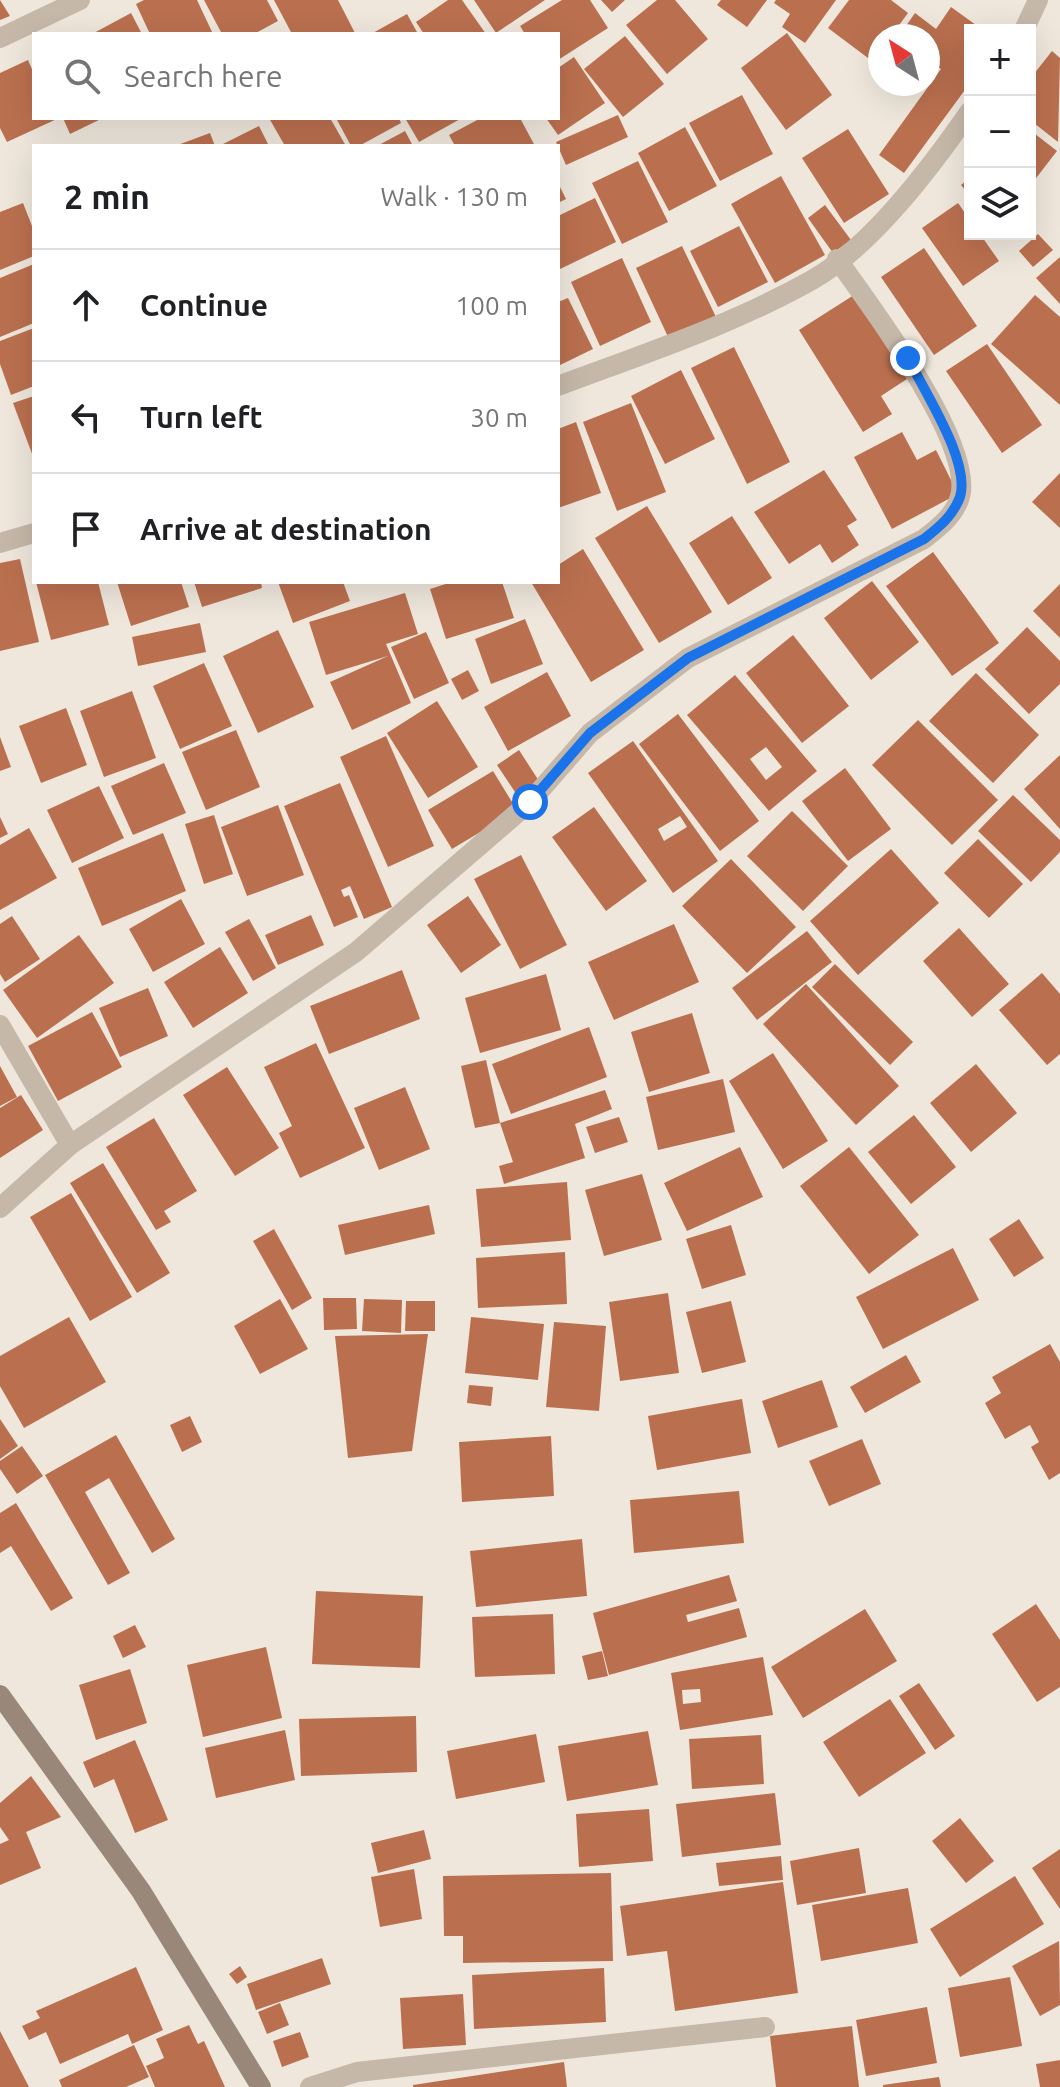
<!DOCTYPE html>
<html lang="en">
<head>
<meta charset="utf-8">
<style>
	:root { --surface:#fff; --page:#f2f2f2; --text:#202124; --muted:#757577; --line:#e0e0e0 }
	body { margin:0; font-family:Ubuntu,sans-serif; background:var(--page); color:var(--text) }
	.controls { position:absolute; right:24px; top:24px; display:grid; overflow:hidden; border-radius:0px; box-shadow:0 8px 32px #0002 }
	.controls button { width:72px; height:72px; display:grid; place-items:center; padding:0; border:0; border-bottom:2px solid var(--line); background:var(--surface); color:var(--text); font:40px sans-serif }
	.compass { position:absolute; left:868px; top:24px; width:72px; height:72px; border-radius:50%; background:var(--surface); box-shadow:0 8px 32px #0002; rotate:324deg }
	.stop { position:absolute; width:24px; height:24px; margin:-18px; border:6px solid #1a73e8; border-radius:50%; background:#fff }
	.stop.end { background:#1a73e8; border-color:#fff; box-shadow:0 2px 8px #0008 }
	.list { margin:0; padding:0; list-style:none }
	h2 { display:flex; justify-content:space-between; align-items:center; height:104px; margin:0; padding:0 32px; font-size:34px }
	h2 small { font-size:26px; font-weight:400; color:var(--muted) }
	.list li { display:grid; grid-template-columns:52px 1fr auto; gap:24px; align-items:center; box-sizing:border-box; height:112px; padding:0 32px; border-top:2px solid var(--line) }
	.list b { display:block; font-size:30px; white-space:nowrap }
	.list em { font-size:26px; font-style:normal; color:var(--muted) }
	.icon { flex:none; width:44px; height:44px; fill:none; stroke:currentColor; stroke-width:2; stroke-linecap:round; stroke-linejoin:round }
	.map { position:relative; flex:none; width:1060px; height:2087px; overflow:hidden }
	.search { position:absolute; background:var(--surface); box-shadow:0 8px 32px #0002; left:32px; top:32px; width:528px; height:88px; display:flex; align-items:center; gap:20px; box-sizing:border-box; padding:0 28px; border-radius:0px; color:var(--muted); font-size:30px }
	.panel { position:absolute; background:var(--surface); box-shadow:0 8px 32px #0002; left:32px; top:144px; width:528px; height:440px; border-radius:0px }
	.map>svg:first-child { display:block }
	.building { fill:#ba704f; fill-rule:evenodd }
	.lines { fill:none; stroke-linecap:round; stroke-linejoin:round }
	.street { stroke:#c6b8a9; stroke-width:20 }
	.secondary { stroke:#99887a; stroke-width:20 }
	.route { stroke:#1a73e8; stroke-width:10 }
</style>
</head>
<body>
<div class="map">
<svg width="1060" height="2087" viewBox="0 0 1060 2087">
	<rect width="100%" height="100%" fill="#efe7dc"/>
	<g class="building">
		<path d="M0 0 10 16 0 20Z"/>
		<path d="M144 0H197L213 34H150L136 4Z"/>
		<path d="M204 0H267L278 21 254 34H222Z"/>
		<path d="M274 0H338L355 33 292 34Z"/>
		<path d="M448 0H462L486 34H424L416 22Z"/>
		<path d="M474 0H545L496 33Z"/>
		<path d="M562 0H590L608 28 558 60V34H525L520 26Z"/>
		<path d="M601 0H625L612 12Z"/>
		<path d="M657 0H675L708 39 667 74 626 25Z"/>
		<path d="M721 0H767L747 27 717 5Z"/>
		<path d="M776 0H836L805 43 782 27 790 14 774 3Z"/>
		<path d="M849 0H891L908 13 891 36H880V50L872 61 828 28Z"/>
		<path d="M951 7 983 30H970V83L904 173 879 155 941 69 928 60V36H899L915 13 936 29Z"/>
		<path d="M131 13 142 34H92Z"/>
		<path d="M407 14 418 34H371Z"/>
		<path d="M787 33 832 95 786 130 741 68Z"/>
		<path d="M625 36 664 84 623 117 584 69Z"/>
		<path d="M1052 51 1060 58 1058 142 1030 120V79Z"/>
		<path d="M574 57 605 103 558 135 546 118H558V68Z"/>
		<path d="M28 60 34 74V118H59L7 142 0 128V73Z"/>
		<path d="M742 95 773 154 720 181 689 123Z"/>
		<path d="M618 115 628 137 566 165 556 142Z"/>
		<path d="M63 118H103L70 134Z"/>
		<path d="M269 118H330L346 146H285Z"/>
		<path d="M336 118H399L401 123 359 146H351Z"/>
		<path d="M405 118H462L419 142Z"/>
		<path d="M481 118H520L535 146H455L449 135Z"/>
		<path d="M259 126 269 146H219Z"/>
		<path d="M685 127 717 186 669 211 638 153Z"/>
		<path d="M848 129 889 194 844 223 802 158Z"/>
		<path d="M1030 130 1057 151 1030 186Z"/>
		<path d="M405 131 413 146H377Z"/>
		<path d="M210 133 215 146H175Z"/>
		<path d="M638 161 668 222 622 244 592 183Z"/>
		<path d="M781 176 825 255 775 283 731 204Z"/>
		<path d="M970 178V196L961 185Z"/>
		<path d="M558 183 566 199 558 203Z"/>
		<path d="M595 198 616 242 558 270V216Z"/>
		<path d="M23 203 34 231V256L0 270V212Z"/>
		<path d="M958 203 970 220V234H980L999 261 963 286 922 228Z"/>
		<path d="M825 205 851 240 833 253 808 218Z"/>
		<path d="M739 226 768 282 718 307 690 251Z"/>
		<path d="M1038 234 1053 250 1033 267 1019 251Z"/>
		<path d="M682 246 716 317 669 339 636 268Z"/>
		<path d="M924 248 977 326 934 355 881 277Z"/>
		<path d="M1060 257V304L1036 278Z"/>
		<path d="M622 258 651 322 600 346 571 282Z"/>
		<path d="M34 264V323L0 337V278Z"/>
		<path d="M854 295 907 379 881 396 892 414 863 432 799 330Z"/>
		<path d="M1035 295 1060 317V405L991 344Z"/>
		<path d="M568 298 593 349 558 366V302Z"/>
		<path d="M34 328V386L11 395 0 364V341Z"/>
		<path d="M987 344 1042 425 1002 453 946 371Z"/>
		<path d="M734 347 790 462 747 484 691 368Z"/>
		<path d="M681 370 715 439 665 464 631 396Z"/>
		<path d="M34 396V459L13 403Z"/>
		<path d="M631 403 666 492 617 511 583 422Z"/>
		<path d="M576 422 601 493 558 508V429Z"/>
		<path d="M902 432 917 460 936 450 958 494 892 529 854 457Z"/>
		<path d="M824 470 857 520 847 526 859 545 832 563 820 544 789 564 754 512Z"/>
		<path d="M1060 473V528L1032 502Z"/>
		<path d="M647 506 712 612 659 643 595 538Z"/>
		<path d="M732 516 772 578 728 605 689 543Z"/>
		<path d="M583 549 644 650 591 682 531 582H558V565Z"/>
		<path d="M933 552 999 643 952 676 886 586Z"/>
		<path d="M20 559 39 642 0 651V563Z"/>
		<path d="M872 581 919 642 871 680 824 618Z"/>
		<path d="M36 582H98L109 625 51 640Z"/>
		<path d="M117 582H181L189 607 131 626Z"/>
		<path d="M194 582H261L262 588 202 607Z"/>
		<path d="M278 582H343L350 601 293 623Z"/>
		<path d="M452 582H502L514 618 446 639 430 589Z"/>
		<path d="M1060 584V638L1033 611Z"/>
		<path d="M405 593 418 634 386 644 411 703 352 730 330 682 388 656 326 675 309 622Z"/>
		<path d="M525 619 543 664 491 684 475 639Z"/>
		<path d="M200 623 206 652 138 666 132 637Z"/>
		<path d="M1027 627 1060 661V684L1029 714 985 669Z"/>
		<path d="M278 630 314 707 258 733 223 656Z"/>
		<path d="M426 632 449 683 414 699 391 647Z"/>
		<path d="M793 635 849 706 802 743 746 673Z"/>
		<path d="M204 663 232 726 180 749 153 686Z"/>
		<path d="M468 670 479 691 462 700 451 679Z"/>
		<path d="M547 672 571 716 508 751 484 707Z"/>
		<path d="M976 673 1039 735 993 783 929 721Z"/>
		<path d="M735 675 817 771 769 811 687 715ZM766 747 782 767 766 780 750 759Z"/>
		<path d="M132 691 156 758 104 777 80 711Z"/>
		<path d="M437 701 478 767 428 798 387 733Z"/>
		<path d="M66 708 87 765 41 783 19 726Z"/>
		<path d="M678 714 759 821 720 851 639 744Z"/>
		<path d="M918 720 998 800 952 845 872 765Z"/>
		<path d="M236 730 260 787 206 810 182 752Z"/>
		<path d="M386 736 434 846 388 867 340 757Z"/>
		<path d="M0 737 11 767 0 771Z"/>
		<path d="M633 741 718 861 673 893 588 773ZM680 816 687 827 664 841 658 829Z"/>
		<path d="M519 750 539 781 517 795 497 765Z"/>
		<path d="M1060 755V829L1024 789Z"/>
		<path d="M164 763 186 813 133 835 111 786Z"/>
		<path d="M845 768 891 829 848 861 802 801Z"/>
		<path d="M493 771 517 810 452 849 428 810Z"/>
		<path d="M340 783 392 907 364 919 350 886 341 890 344 897 349 895 358 917 334 927 284 806Z"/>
		<path d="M99 786 124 838 72 863 47 810Z"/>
		<path d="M1013 795 1060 840V852L1031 882 978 831Z"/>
		<path d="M278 805 304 875 247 896 221 827Z"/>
		<path d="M594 807 647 881 606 911 552 837Z"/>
		<path d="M792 811 848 866 803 911 747 856Z"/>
		<path d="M214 815 233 874 204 884 185 824Z"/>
		<path d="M0 817 8 834 0 838Z"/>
		<path d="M29 828 57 878 0 910V845Z"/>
		<path d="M163 833 186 891 102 926 78 868Z"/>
		<path d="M978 839 1023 884 989 918 944 873Z"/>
		<path d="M891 849 939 903 858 975 810 921Z"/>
		<path d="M521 855 567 945 520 969 474 879Z"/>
		<path d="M731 859 796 927 747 973 682 906Z"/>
		<path d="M468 896 501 945 461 973 427 925Z"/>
		<path d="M181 899 205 944 153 972 129 929Z"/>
		<path d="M311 915 324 945 278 965 265 935Z"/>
		<path d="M12 916 40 959 5 982 0 974V924Z"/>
		<path d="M249 919 276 968 253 981 225 932Z"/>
		<path d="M674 924 699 982 614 1020 588 962Z"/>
		<path d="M959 928 1009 984 972 1017 923 961Z"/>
		<path d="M807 931 832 962 757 1020 732 988Z"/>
		<path d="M79 935 114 983 37 1038 3 990Z"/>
		<path d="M220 947 248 993 193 1028 164 982Z"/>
		<path d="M835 964 913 1042 890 1065 812 987Z"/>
		<path d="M402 970 420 1019 329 1054 310 1006Z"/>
		<path d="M1042 973 1060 994V1054L1047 1065 999 1010Z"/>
		<path d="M546 974 561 1030 480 1053 465 998Z"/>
		<path d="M806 984 899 1086 856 1125 763 1024Z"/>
		<path d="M148 988 168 1036 120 1057 99 1008Z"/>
		<path d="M92 1012 122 1067 58 1101 28 1046Z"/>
		<path d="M692 1013 710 1073 649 1092 631 1032Z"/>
		<path d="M589 1027 607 1077 511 1114 492 1064Z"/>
		<path d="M316 1043 365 1148 300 1178 279 1133 292 1126 264 1067Z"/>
		<path d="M773 1053 828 1141 783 1169 729 1081Z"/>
		<path d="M486 1060 500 1123 475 1128 461 1066Z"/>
		<path d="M976 1064 1017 1113 971 1152 930 1103Z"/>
		<path d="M0 1066 17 1097 0 1106Z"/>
		<path d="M227 1067 279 1148 235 1176 183 1095Z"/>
		<path d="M723 1079 735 1132 658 1150 646 1097Z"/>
		<path d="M405 1087 430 1149 379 1170 354 1108Z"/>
		<path d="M605 1090 612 1109 575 1124 585 1158 504 1184 499 1166 513 1162 500 1123Z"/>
		<path d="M21 1095 43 1130 0 1158V1108Z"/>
		<path d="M914 1115 956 1167 911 1204 868 1152Z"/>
		<path d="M619 1117 628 1142 595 1153 586 1127Z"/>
		<path d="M154 1118 197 1191 164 1211 171 1222 156 1230 106 1147Z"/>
		<path d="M740 1147 763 1197 687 1231 664 1183Z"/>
		<path d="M849 1147 919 1235 869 1274 800 1186Z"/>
		<path d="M103 1163 170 1273 137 1293 70 1183Z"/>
		<path d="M642 1174 662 1240 604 1256 585 1190Z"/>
		<path d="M567 1182 571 1240 481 1247 476 1189Z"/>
		<path d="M71 1193 132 1297 90 1321 30 1217Z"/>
		<path d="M429 1205 435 1234 345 1255 338 1225Z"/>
		<path d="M1019 1219 1044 1258 1014 1277 989 1239Z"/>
		<path d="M731 1225 746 1275 702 1289 686 1239Z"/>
		<path d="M274 1229 312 1298 292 1310 253 1241Z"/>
		<path d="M953 1248 979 1300 883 1349 856 1297Z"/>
		<path d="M565 1252 567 1304 478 1308 476 1258Z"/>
		<path d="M668 1293 679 1373 620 1381 609 1302Z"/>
		<path d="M323 1298H356L357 1329 324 1330Z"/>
		<path d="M280 1299 308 1349 260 1374 234 1326Z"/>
		<path d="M364 1299 402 1300 401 1333 362 1331Z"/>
		<path d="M406 1301H435V1331H405Z"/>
		<path d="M731 1301 746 1362 702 1373 686 1312Z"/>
		<path d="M69 1317 106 1382 24 1428 0 1386V1356Z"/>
		<path d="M471 1317 544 1324 538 1380 465 1373Z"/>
		<path d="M554 1322 606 1326 599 1411 546 1407Z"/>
		<path d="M428 1334 412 1451 348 1458 335 1336Z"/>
		<path d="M1050 1344 1060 1362V1473L1049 1480 1031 1447 1039 1442 1030 1425 1005 1439 985 1403 1001 1393 992 1377Z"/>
		<path d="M906 1355 921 1382 865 1413 850 1387Z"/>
		<path d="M822 1380 838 1427 778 1448 762 1401Z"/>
		<path d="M469 1385 493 1387 491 1406 467 1403Z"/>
		<path d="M742 1399 751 1453 657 1470 648 1416Z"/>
		<path d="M190 1416 202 1442 182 1452 170 1425Z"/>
		<path d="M0 1419 18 1446 0 1459Z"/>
		<path d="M116 1435 175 1539 152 1553 109 1478 85 1492 130 1573 108 1585 45 1475Z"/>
		<path d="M551 1436 554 1496 462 1502 459 1442Z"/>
		<path d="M862 1439 881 1484 829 1506 809 1461Z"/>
		<path d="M22 1446 43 1476 17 1494 0 1469V1461Z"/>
		<path d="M739 1491 744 1543 634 1553 630 1500Z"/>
		<path d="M16 1503 73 1598 51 1611 11 1546 0 1553V1513Z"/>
		<path d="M582 1539 587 1596 476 1607 470 1551Z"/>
		<path d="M729 1575 737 1601 686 1615 688 1622 739 1608 747 1637 609 1675 593 1613Z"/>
		<path d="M316 1591 423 1596 420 1668 312 1664Z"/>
		<path d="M1036 1604 1060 1640V1687L1037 1702 992 1634Z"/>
		<path d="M865 1609 897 1661 803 1718 771 1667Z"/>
		<path d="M553 1614 555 1674 475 1677 472 1617Z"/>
		<path d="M135 1625 146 1647 123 1658 113 1636Z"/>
		<path d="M266 1647 282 1718 203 1737 187 1665Z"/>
		<path d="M602 1651 608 1676 588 1680 582 1656Z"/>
		<path d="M763 1657 773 1715 680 1730 671 1673ZM700 1689 701 1702 683 1704 682 1690Z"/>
		<path d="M130 1669 147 1723 96 1740 79 1685Z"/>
		<path d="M919 1683 955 1736 935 1750 899 1696Z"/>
		<path d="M890 1699 926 1753 859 1797 823 1742Z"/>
		<path d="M416 1716 417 1772 301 1776 299 1719Z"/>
		<path d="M285 1730 295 1780 216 1798 205 1748Z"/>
		<path d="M648 1731 658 1785 567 1801 558 1746Z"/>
		<path d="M536 1734 545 1782 456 1799 447 1751Z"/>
		<path d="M761 1735 764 1784 692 1789 689 1739Z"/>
		<path d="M135 1740 168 1820 135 1833 114 1779 94 1788 83 1762Z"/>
		<path d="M31 1776 61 1817 26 1832 41 1868 0 1885V1844L9 1840 0 1827V1803Z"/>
		<path d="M775 1793 781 1845 682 1857 676 1804Z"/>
		<path d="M649 1809 653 1861 579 1867 576 1814Z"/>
		<path d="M960 1818 994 1861 966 1883 932 1841Z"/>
		<path d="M424 1830 431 1859 378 1873 371 1843Z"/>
		<path d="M859 1848 866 1893 797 1905 790 1861Z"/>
		<path d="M1060 1849V1909L1032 1868Z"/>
		<path d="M781 1856 783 1880 719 1886 716 1863Z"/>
		<path d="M414 1869 422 1919 380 1927 371 1877Z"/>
		<path d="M611 1873 613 1961 463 1963V1936H444L443 1876Z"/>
		<path d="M1015 1876 1044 1924 960 1977 930 1929Z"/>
		<path d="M783 1882 798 1993 675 2011 667 1951 627 1956 620 1906Z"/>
		<path d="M908 1888 918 1943 821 1961 812 1905Z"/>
		<path d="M1059 1941 1060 2005 1040 2016 1012 1966Z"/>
		<path d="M322 1958 331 1984 256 2010 247 1984Z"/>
		<path d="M240 1966 247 1977 237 1984 229 1974Z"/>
		<path d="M136 1967 163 2030 132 2044 128 2034 60 2064 46 2032 29 2040 22 2026 40 2018 36 2011Z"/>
		<path d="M604 1968 606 2022 474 2029 472 1975Z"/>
		<path d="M1010 1977 1022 2046 960 2057 948 1988Z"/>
		<path d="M463 1994 466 2045 403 2049 400 1998Z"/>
		<path d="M280 2003 289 2025 267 2034 258 2012Z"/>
		<path d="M927 2007 937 2063 866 2076 856 2020Z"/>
		<path d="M189 2025 198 2044 204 2041 225 2087H155L146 2066 164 2058 156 2039Z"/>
		<path d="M852 2026 859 2087H776L770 2036Z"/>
		<path d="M0 2031 29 2087H0Z"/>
		<path d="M300 2032 309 2057 282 2067 273 2041Z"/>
		<path d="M134 2045 149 2077 126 2087H62L59 2080Z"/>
		<path d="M1060 2060V2087H1040L1036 2064Z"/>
		<path d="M564 2062 567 2087H413V2085Z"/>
		<path d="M939 2077 941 2087H883V2085Z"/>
	</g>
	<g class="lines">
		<g class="street">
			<path d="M1024 30 1038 0"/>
			<path d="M0 38 80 0"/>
			<path d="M558 386C643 354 732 325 812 280 872 246 931 167 970 111"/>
			<path d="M0 543 34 533"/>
			<path d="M0 1025 70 1145"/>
			<path d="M0 1208 70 1145 356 952 530 802 590 733 688 658 924 539C939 527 958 513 961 492 968 435 872 308 837 259"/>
			<path d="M310 2087 357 2072 765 2027"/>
		</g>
		<path class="secondary" d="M0 1695 141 1891 261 2087"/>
	</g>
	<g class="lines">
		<path class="route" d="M530 802 590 733 688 658 924 539C939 527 953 516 960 497 971 462 924 391 908 358"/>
	</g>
</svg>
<div class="controls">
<button>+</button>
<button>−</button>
<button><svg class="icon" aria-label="layers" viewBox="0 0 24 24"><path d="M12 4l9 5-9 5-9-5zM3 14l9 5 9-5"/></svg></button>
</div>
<svg class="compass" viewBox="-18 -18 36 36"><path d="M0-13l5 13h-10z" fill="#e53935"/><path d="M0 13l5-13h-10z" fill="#757577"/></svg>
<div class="stop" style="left:530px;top:802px"></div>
<div class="stop end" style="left:908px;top:358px"></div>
<div class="search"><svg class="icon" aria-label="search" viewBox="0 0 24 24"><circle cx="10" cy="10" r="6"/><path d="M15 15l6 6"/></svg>Search here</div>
<section class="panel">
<h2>2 min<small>Walk · 130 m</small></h2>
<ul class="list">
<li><svg class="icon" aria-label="ahead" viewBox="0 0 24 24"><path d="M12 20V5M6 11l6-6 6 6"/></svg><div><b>Continue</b></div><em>100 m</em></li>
<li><svg class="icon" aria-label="left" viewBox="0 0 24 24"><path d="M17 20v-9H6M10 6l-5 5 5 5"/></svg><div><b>Turn left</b></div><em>30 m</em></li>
<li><svg class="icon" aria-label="arrive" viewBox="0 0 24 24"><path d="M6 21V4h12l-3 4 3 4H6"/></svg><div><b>Arrive at destination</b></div></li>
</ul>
</section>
</div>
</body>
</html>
